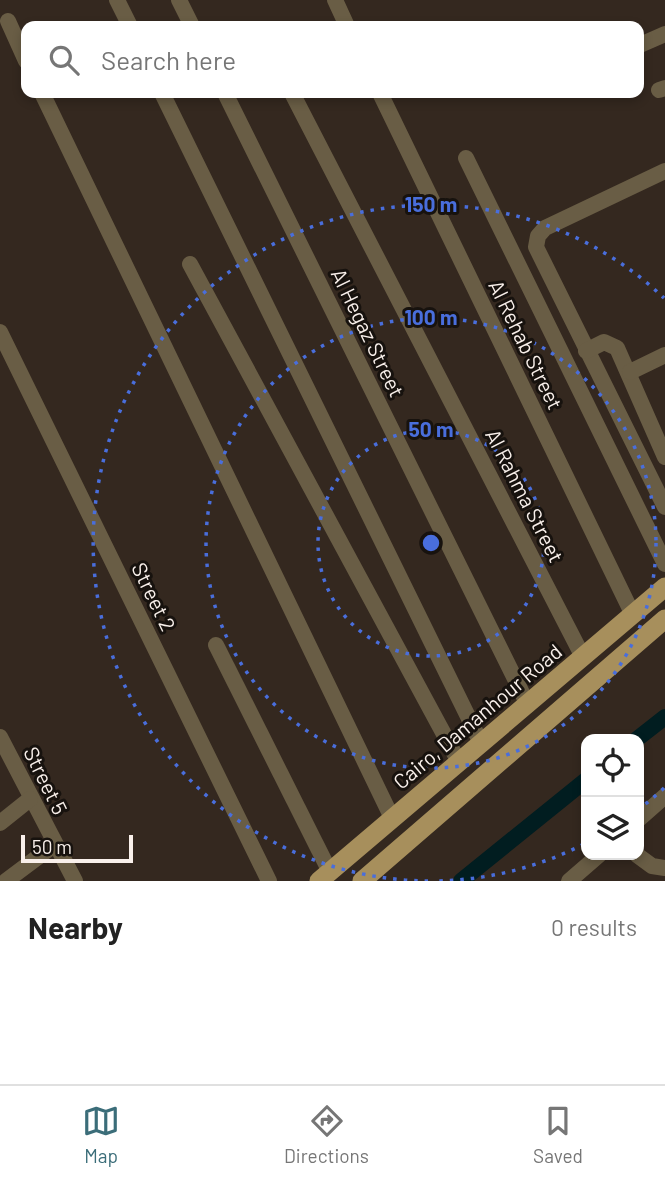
<!DOCTYPE html>
<html lang="en">
<head>
<meta charset="utf-8">
<style>
	:root { --surface:#fff; --page:#f6f6f6; --text:#222; --muted:#767676; --line:#e0e0e0; --accent:#3b6d79 }
	body { margin:0; font-family:Barlow,sans-serif; background:var(--page); color:var(--text) }
	.controls { position:absolute; right:21px; bottom:21px; display:grid; overflow:hidden; border-radius:14px; box-shadow:0 4px 10px #0003 }
	.controls button { width:63px; height:63px; display:grid; place-items:center; padding:0; border:0; border-bottom:2px solid var(--line); background:var(--surface); color:var(--text); font:35px sans-serif }
	.scale { position:absolute; left:21px; bottom:18px; width:112px; box-sizing:border-box; padding-left:7px; border:4px solid #f9f0eb; border-top:0; font-size:19px; line-height:24px; white-space:nowrap; color:#f9f0eb; -webkit-text-stroke:5px #17120e; paint-order:stroke }
	.list { margin:0; padding:0; list-style:none }
	h2 { display:flex; justify-content:space-between; align-items:center; height:91px; margin:0; padding:0 28px; font-size:30px }
	h2 small { font-size:23px; font-weight:400; color:var(--muted) }
	.icon { flex:none; width:38px; height:38px; fill:none; stroke:currentColor; stroke-width:2; stroke-linecap:round; stroke-linejoin:round }
	.map { position:relative; flex:none; width:665px; height:881px; overflow:hidden }
	.search { position:absolute; background:var(--surface); box-shadow:0 4px 10px #0003; left:21px; right:21px; top:21px; height:77px; display:flex; align-items:center; gap:18px; box-sizing:border-box; padding:0 24px; border-radius:14px; color:var(--muted); font-size:26px }
	.sheet { height:203px; background:var(--surface) }
	nav { display:flex; justify-content:space-around; align-items:center; box-sizing:border-box; height:98px; border-top:2px solid var(--line); background:var(--surface); font-size:19px; color:var(--muted) }
	nav a { display:grid; justify-items:center; gap:4px }
	nav .on { color:var(--accent) }
	.map>svg:first-child { display:block }
	.lines { fill:none; stroke-linecap:round; stroke-linejoin:round }
	.canal { stroke:#011d20; stroke-width:16 }
	.minor { stroke:#695d45; stroke-width:16 }
	.major { stroke:#a78f5c; stroke-width:19 }
	.ring { fill:none; stroke:#496edc; stroke-width:3.5; stroke-dasharray:3.5 7 }
	.labels { text-anchor:middle; stroke-width:6; stroke-linejoin:round; paint-order:stroke }
	.street-label { font-size:21px; fill:#f9f0eb; stroke:#17120e }
	.centre { fill:#496edc; stroke:#17120e; stroke-width:3.5 }
	.ring-label { font-size:21px; text-anchor:middle; font-weight:bold; fill:#496edc; stroke:#17120e; stroke-width:6; stroke-linejoin:round; paint-order:stroke }
</style>
</head>
<body>
<div class="map">
<svg width="665" height="881" viewBox="0 0 665 881">
	<rect width="100%" height="100%" fill="#34281f"/>
	<g class="lines">
		<g class="canal">
			<path d="M637 739 665 717"/>
			<path d="M461 881 586 780"/>
		</g>
		<g class="minor">
			<path d="M117 0 130 26"/>
			<path d="M179 0 192 26"/>
			<path d="M335 0 347 26"/>
			<path d="M8 21 26 61"/>
			<path d="M640 45 665 34"/>
			<path d="M659 90 665 88"/>
			<path d="M42 93 392 818"/>
			<path d="M162 93 480 741"/>
			<path d="M225 93 528 705"/>
			<path d="M292 93 583 657"/>
			<path d="M380 93 633 615"/>
			<path d="M466 158 665 564"/>
			<path d="M665 171 545 228 538 236 536 247 665 507"/>
			<path d="M190 264 459 762"/>
			<path d="M0 332 269 881"/>
			<path d="M586 351 604 342 617 348 665 457"/>
			<path d="M630 372 665 355"/>
			<path d="M216 645 330 872"/>
			<path d="M0 737 75 881"/>
			<path d="M639 819 665 796"/>
			<path d="M0 823 30 799"/>
			<path d="M637 855 652 866 665 868"/>
			<path d="M6 881 54 845"/>
			<path d="M569 881 599 855"/>
		</g>
		<g class="major">
			<path d="M319 881 665 587"/>
			<path d="M362 881 665 619"/>
		</g>
	</g>
	<g class="ring">
		<circle cx="431" cy="543" r="113"/>
		<circle cx="431" cy="543" r="225"/>
		<path d="M664 788A338 338 0 0 1 639 809M584 844A338 338 0 0 1 434 881M428 881A338 338 0 1 1 664 298"/>
	</g>
	<g class="labels">
		<g class="street-label">
			<text transform="translate(367 333) rotate(64)" y="7">Al Hegaz Street</text>
			<text transform="translate(525 345) rotate(64)" y="7">Al Rehab Street</text>
			<text transform="translate(524 496) rotate(63)" y="7">Al Rahma Street</text>
			<text transform="translate(153 597) rotate(64)" y="7">Street 2</text>
			<text transform="translate(478 717) rotate(-40)" y="7">Cairo, Damanhour Road</text>
			<text transform="translate(45 781) rotate(64)" y="7">Street 5</text>
		</g>
	</g>
	<circle cx="431" cy="543" r="10" class="centre"/>
	<g class="ring-label">
		<text x="431" y="212">150 m</text>
		<text x="431" y="325">100 m</text>
		<text x="431" y="437">50 m</text>
	</g>
</svg>
<div class="controls">
<button><svg class="icon" aria-label="locate" viewBox="0 0 24 24"><circle cx="12" cy="12" r="6"/><path d="M12 2v4M12 18v4M2 12h4M18 12h4"/></svg></button>
<button><svg class="icon" aria-label="layers" viewBox="0 0 24 24"><path d="M12 4l9 5-9 5-9-5zM3 14l9 5 9-5"/></svg></button>
</div>
<div class="scale">50 m</div>
<div class="search"><svg class="icon" aria-label="search" viewBox="0 0 24 24"><circle cx="10" cy="10" r="6"/><path d="M15 15l6 6"/></svg>Search here</div>
</div>
<section class="sheet">
<h2>Nearby<small>0 results</small></h2>
<ul class="list">
</ul>
</section>
<nav>
<a class="on"><svg class="icon" aria-label="map" viewBox="0 0 24 24"><path d="M3 6l6-2 6 2 6-2v14l-6 2-6-2-6 2zM9 4v14M15 6v14"/></svg>Map</a>
<a><svg class="icon" aria-label="directions" viewBox="0 0 24 24"><path d="M12 3l9 9-9 9-9-9zM9 14v-3h6M13 9l2 2-2 2"/></svg>Directions</a>
<a><svg class="icon" aria-label="saved" viewBox="0 0 24 24"><path d="M7 4h10v16l-5-4-5 4z"/></svg>Saved</a>
</nav>
</body>
</html>
